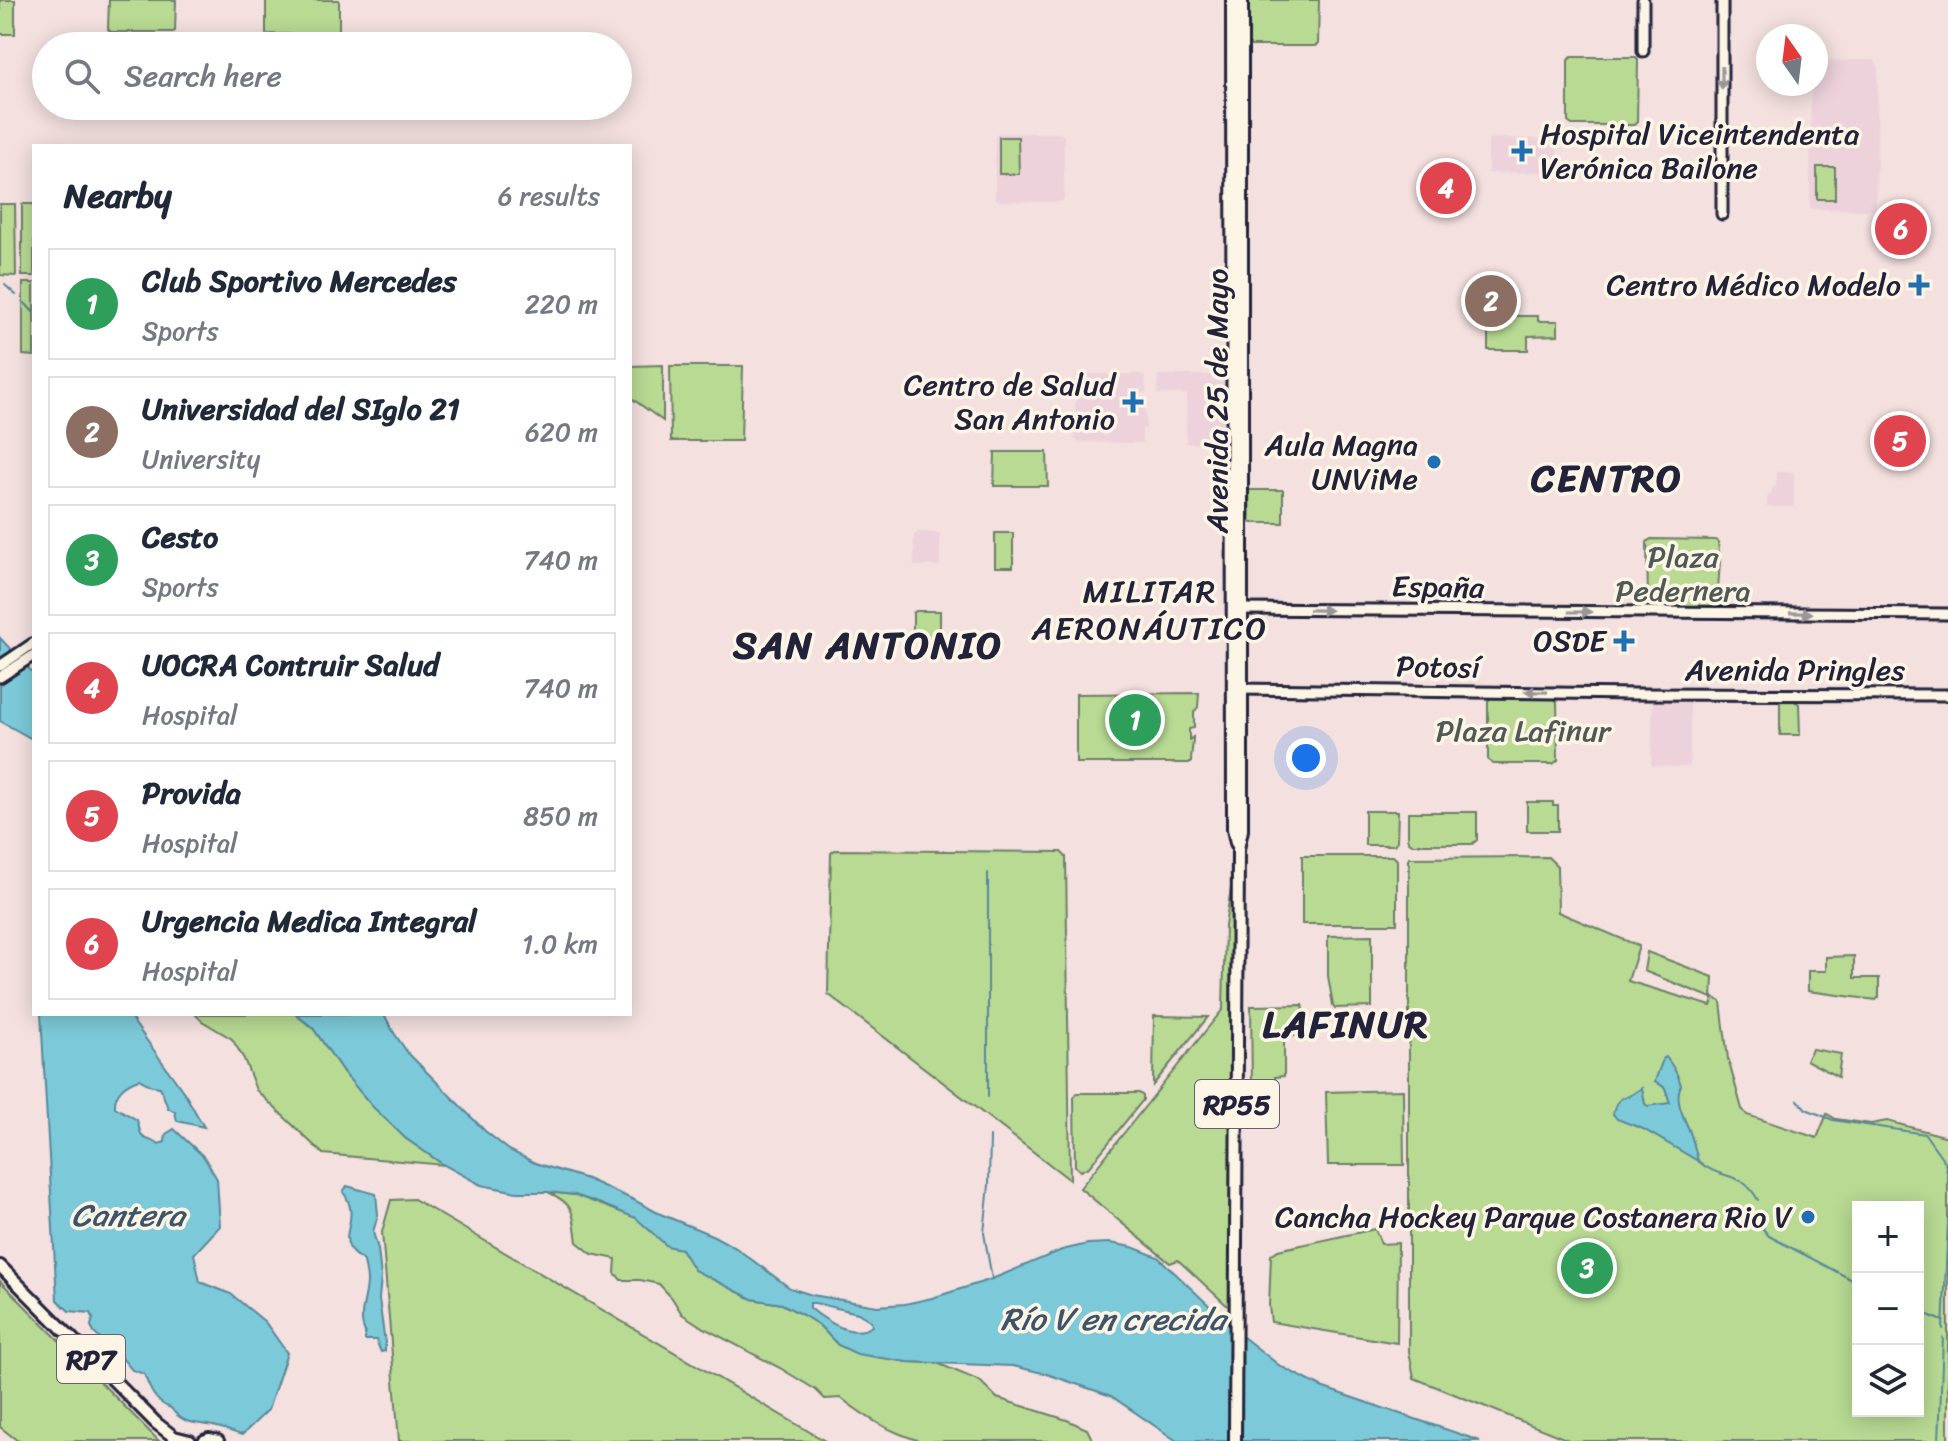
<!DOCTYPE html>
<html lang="en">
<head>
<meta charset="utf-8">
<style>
	:root { --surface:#fff; --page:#f6f6f7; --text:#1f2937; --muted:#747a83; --line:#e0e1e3; --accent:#0f766e }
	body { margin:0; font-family:Sriracha,sans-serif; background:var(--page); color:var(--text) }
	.controls { position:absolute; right:24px; bottom:24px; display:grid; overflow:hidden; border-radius:0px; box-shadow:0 4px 20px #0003 }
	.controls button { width:72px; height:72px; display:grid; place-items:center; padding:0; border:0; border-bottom:2px solid var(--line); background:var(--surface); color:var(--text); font:40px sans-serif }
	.compass { position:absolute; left:1756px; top:24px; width:72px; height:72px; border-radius:50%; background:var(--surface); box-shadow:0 4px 20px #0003; rotate:346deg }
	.you { position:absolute; left:1306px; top:758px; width:28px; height:28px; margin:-20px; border:6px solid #fff; border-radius:50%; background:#1a73e8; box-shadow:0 0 0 12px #1a73e833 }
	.badge { display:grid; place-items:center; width:52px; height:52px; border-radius:50%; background:var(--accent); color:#fff; font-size:26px; font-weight:700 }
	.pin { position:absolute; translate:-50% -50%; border:4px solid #fff; box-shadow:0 2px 8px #0006 }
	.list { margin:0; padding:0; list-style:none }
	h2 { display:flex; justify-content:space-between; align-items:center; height:104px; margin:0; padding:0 32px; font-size:34px }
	h2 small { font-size:26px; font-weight:400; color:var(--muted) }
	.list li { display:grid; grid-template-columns:52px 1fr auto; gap:24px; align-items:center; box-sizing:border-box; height:112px; margin:0 16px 16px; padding:0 16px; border:2px solid var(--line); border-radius:0px }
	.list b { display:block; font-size:30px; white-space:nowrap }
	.list p { margin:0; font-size:26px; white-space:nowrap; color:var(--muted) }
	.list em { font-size:26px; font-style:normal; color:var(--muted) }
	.icon { flex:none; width:44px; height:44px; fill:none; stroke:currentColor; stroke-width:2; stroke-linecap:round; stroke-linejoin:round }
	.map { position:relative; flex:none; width:1948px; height:1441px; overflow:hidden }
	.search { position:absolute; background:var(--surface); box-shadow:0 4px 20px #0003; left:32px; top:32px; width:600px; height:88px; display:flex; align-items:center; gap:20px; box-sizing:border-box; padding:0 28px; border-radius:44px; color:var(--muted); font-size:30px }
	.panel { position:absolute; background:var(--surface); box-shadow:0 4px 20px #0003; left:32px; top:144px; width:600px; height:872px; border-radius:0px }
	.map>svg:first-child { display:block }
	.built { fill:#edd2db }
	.green { fill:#b8da93; stroke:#6d7e67; stroke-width:2; fill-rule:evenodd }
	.water { fill:#7ccad9; stroke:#58879a; stroke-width:2; fill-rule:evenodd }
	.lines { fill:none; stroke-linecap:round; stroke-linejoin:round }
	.stream { stroke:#58879a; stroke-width:2 }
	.secondary-casing { stroke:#22223b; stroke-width:15 }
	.primary-casing { stroke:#22223b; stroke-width:16 }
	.secondary { stroke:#fcf5e5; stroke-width:9 }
	.primary { stroke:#fcf5e5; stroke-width:10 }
	.oneway { fill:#9a9698 }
	.poi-dot { fill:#1f6fb2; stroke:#fcf5e5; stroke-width:3 }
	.labels { text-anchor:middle; stroke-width:7; stroke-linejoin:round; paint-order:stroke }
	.shield { fill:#fcf5e5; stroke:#63616e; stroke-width:2 }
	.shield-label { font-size:28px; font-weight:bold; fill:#22223b }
	.poi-label { font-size:30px; fill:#22223b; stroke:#fcf5e5; text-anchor:end }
	.street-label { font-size:30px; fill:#22223b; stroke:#fcf5e5 }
	.park-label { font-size:30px; fill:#4f5955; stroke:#fcf5e5 }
	.neighbourhood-label { font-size:32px; letter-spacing:2px; fill:#22223b; stroke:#fcf5e5 }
	.water-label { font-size:32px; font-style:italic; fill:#3d546a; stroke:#fcf5e5 }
	.district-label { font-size:38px; font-weight:bold; letter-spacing:2px; fill:#22223b; stroke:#fcf5e5 }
</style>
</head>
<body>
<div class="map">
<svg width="1948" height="1441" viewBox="0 0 1948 1441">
	<rect width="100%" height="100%" fill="#f3e0df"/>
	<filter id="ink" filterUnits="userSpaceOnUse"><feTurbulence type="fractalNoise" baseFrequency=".0125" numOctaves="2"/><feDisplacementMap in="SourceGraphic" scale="16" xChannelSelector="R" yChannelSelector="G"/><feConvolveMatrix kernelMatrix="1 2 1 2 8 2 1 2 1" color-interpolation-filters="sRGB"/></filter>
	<g filter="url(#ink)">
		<g class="built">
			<path d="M1874 60 1878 65 1876 206 1873 210 1813 209 1810 207 1811 84H1816V61Z"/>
			<path d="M999 133H1060L1064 136V199L1061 202 999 201 995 198V136Z"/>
			<path d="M1491 138 1555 139 1557 141V172L1488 173V140Z"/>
			<path d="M1078 374H1107L1109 376 1114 374H1142L1145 377 1146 393H1130L1129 398 1124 399 1125 406H1146V429H1142V443L1079 442 1075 439 1076 375Z"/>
			<path d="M1158 375H1225L1227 378 1226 442 1223 444 1186 443 1187 394H1157Z"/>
			<path d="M1776 472H1794V507H1767L1768 495H1771L1772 488 1776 487Z"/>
			<path d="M918 532 940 533V566H914V535Z"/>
			<path d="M1653 699H1690V767L1653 766 1651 765Z"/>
		</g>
		<g class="green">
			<rect x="0" y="0" width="15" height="34"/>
			<path d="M109 0H176L175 31 173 32H111L108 29Z"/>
			<path d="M266 0H339V35L266 34Z"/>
			<path d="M1246 0H1319L1318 44 1315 46H1251L1247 41Z"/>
			<path d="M1572 57H1636L1638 59 1637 122 1634 125H1572L1568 122V60Z"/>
			<path d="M509 106H526L527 112H553L554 106H577V114L574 117H511L509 114Z"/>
			<path d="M999 137H1018L1019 174H999Z"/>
			<rect x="1817" y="167" width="18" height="32"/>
			<path d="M0 204H15L16 276 0 275Z"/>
			<rect x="22" y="204" width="12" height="72"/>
			<path d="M23 283H34V356L23 355Z"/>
			<path d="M1488 316H1538V321H1558V335L1528 336V350H1488Z"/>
			<path d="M663 365V421L630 397V366Z"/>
			<path d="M670 366H743L741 441H671Z"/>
			<path d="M995 452H1047L1048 486H994Z"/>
			<path d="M1249 490H1283V523H1252L1250 520Z"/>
			<rect x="995" y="533" width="18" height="34"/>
			<path d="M1651 539 1715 540 1718 542 1720 560 1717 607 1653 609 1648 604 1647 542Z"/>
			<path d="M916 611H940V638L913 637V613Z"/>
			<path d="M1199 693 1198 707 1194 712V728L1189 729V740L1193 737C1193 746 1191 753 1191 763H1076V694Z"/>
			<path d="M1491 697H1553L1557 702 1558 760 1553 764H1493L1488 760V701Z"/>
			<path d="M1780 701H1794L1799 704 1800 735H1780Z"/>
			<path d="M1527 802H1553V806H1558V831H1527Z"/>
			<path d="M1365 811H1398L1397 841 1394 845H1365Z"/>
			<path d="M1408 812H1477V840L1472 844H1412L1408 841Z"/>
			<path d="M835 850 1061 852 1066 857 1070 1180 828 994 831 853Z"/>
			<path d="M1302 856H1393L1397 860V924H1302Z"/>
			<path d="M1548 857 1557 866 1558 912 1639 946 1628 981 1711 1006 1714 997 1721 1002 1728 1059 1742 1109 1747 1115 1817 1138 1827 1114 1836 1119 1871 1124 1887 1121 1948 1137V1441H1571L1414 1378 1409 1351V858ZM1858 1207H1918V1411H1858Z"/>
			<path d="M1231 888 1233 889V1311L1178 1260 1170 1263 1080 1188 1223 1009 1225 926Z"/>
			<path d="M1372 935V1007L1335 1008 1333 1005 1328 976V936Z"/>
			<path d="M1647 952 1713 977 1712 998 1644 971Z"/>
			<path d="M1854 956V978H1879V997L1876 1000 1808 991V971H1826V957Z"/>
			<path d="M1303 1005V1036H1284V1076L1275 1077V1086H1252L1251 1006Z"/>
			<path d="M195 1014H295L313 1028 344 1073 405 1138 444 1165 323 1154 256 1090 244 1059 232 1039 202 1021Z"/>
			<path d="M1154 1016 1208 1017 1153 1085Z"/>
			<path d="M1812 1049 1841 1054 1838 1077 1806 1060Z"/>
			<path d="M1403 1090 1404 1165H1328L1326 1092Z"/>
			<path d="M1077 1093H1139L1143 1096V1100L1089 1167 1080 1171 1075 1166 1074 1097Z"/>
			<path d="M548 1192 575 1195 637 1218 652 1231 681 1249 708 1276 752 1299 782 1304 803 1315 819 1325 838 1345 907 1362 937 1363 980 1381 997 1398 1067 1420 1087 1429 1093 1441H920C888 1431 868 1419 841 1398L825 1399 816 1390 780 1368 702 1327 682 1314 672 1298 659 1284 640 1280H621L615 1273 616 1259 592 1254 577 1242C573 1214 576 1205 548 1192Z"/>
			<path d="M414 1199 825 1441H399L382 1232 391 1200Z"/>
			<path d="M1375 1229 1381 1244 1398 1243 1397 1343 1271 1322 1269 1306 1271 1255 1278 1250Z"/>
			<path d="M0 1281 159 1441H18L0 1427Z"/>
		</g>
		<g class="water">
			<path d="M0 638 34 674V740L0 721Z"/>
			<path d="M41 1014H128L185 1094 204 1127 177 1121 175 1112 168 1108 160 1087 152 1086 139 1079C126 1083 114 1092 115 1107L137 1120C142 1135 138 1137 153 1141 163 1144 155 1145 165 1142L166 1134 174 1129 204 1157 217 1179 220 1226 194 1254 200 1282 231 1294 265 1322 287 1353 268 1410 242 1435C234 1433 226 1429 217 1427 199 1422 183 1426 171 1408 155 1403 150 1389 144 1374L132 1370 117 1352 112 1350 94 1333 91 1326 93 1318 91 1313 69 1311 57 1300Z"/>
			<path d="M295 1014H384L394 1033 408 1053 485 1131 509 1150 535 1163 587 1179 634 1200 658 1213 714 1236 736 1248 790 1288 812 1295 877 1306 905 1304 932 1298 992 1279 1062 1250 1088 1244 1110 1243 1132 1247 1158 1257 1238 1333 1280 1366 1321 1387 1480 1441H1177L1111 1396 1047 1374 1013 1366 907 1362 857 1354 838 1345 819 1325 803 1315 782 1304 752 1299 694 1270 681 1249 667 1246 636 1218 601 1204 575 1195 548 1192H517L481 1185 444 1165 405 1138 372 1106 344 1073 313 1028ZM810 1303H815L858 1313 871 1321 872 1326C853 1340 826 1321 810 1308Z"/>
			<path d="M1666 1057C1673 1066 1678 1074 1681 1085 1673 1102 1686 1120 1691 1135 1694 1144 1696 1153 1698 1161L1643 1129 1617 1119 1613 1114 1616 1104 1621 1098 1631 1095 1642 1088 1645 1104 1648 1106 1670 1103 1665 1088 1655 1081 1663 1059Z"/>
			<path d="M347 1186 376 1194 378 1215 373 1232 378 1249 381 1277 379 1299 385 1343V1351L381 1352 376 1340H365V1332C357 1316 367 1298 367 1281 367 1275 365 1268 364 1261 359 1257 353 1256 350 1249 340 1232 361 1217 343 1192Z"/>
		</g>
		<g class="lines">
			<g class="stream">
				<path d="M5 285 16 295"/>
				<path d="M25 303 34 313"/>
				<path d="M988 873V1097"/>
				<path d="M1798 1100 1806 1109 1833 1120 1925 1134 1945 1162 1948 1178"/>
				<path d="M990 1137 989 1185 984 1233 992 1279"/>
				<path d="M1698 1161C1722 1182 1740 1168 1758 1200"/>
				<path d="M1764 1212 1765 1219 1763 1229 1769 1236 1858 1283"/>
				<path d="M1918 1311 1943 1321"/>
				<path d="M1943 1329 1948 1222"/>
				<path d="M1939 1441 1943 1338"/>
			</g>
			<defs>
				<g id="secondary">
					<path d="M1643 51V0"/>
					<path d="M1722 214V0"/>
					<path d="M1236 609 1948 614"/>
					<path d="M0 666 34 643"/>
					<path d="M0 677 34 655"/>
					<path d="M1235 689 1636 694 1948 695"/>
				</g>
				<g id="primary">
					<path d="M1232 0 1233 829 1236 843"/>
					<path d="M0 1266 156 1423 174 1437 190 1441"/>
					<path d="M204 1441 209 1439 218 1441"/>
					<path d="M1235 1441 1238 849 1242 830V0"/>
				</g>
			</defs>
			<use href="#secondary" class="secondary-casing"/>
			<use href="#primary" class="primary-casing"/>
			<use href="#secondary" class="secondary"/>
			<use href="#primary" class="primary"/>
		</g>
		<defs><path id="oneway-solid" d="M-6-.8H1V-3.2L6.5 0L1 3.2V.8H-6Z" transform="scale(2)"/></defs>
		<g class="oneway">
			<use href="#oneway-solid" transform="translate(1722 78) rotate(90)"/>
			<use href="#oneway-solid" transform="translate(1320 610) rotate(1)"/>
			<use href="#oneway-solid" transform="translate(1580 612)"/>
			<use href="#oneway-solid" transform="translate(1801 613) rotate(1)"/>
			<use href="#oneway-solid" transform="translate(1536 692) rotate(-179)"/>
		</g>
	</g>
	<g class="poi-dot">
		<path d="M1518 139h8v8h8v8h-8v8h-8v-8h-8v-8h8z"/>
		<path d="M1915 273h8v8h8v8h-8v8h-8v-8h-8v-8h8z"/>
		<path d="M1129 390h8v8h8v8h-8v8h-8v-8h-8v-8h8z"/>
		<circle cx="1434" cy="462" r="8"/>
		<path d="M1620 629h8v8h8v8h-8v8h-8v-8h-8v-8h8z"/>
		<circle cx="1808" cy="1217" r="8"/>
	</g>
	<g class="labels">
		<g class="shield">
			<rect x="1195" y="1080" width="84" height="48" rx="6"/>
			<rect x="57" y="1335" width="68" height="48" rx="6"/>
		</g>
		<g class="shield-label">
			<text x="1237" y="1114">RP55</text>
			<text x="91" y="1369">RP7</text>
		</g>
		<g class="poi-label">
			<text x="1540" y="144" text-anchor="start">Hospital Viceintendenta<tspan x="1540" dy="34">Verónica Bailone</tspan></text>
			<text x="1901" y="295">Centro Médico Modelo</text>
			<text x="1115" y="395">Centro de Salud<tspan x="1115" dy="34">San Antonio</tspan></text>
			<text x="1418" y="455">Aula Magna<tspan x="1418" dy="34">UNViMe</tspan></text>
			<text x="1606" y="651">OSDE</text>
			<text x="1792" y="1227">Cancha Hockey Parque Costanera Rio V</text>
		</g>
		<g class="street-label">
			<text transform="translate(1217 401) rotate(-90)" y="10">Avenida 25 de Mayo</text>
			<text transform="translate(1438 587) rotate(1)" y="10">España</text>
			<text transform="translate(1438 667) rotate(1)" y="10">Potosí</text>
			<text x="1795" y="680">Avenida Pringles</text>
		</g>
		<g class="park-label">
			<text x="1683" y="567">Plaza<tspan x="1683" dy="34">Pedernera</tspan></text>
			<text x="1523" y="741">Plaza Lafinur</text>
		</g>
		<g class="neighbourhood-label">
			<text x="1150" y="602">MILITAR<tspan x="1150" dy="37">AERONÁUTICO</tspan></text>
		</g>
		<g class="water-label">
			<text x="128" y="1226">Cantera</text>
			<text x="1113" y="1330">Río V en crecida</text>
		</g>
		<g class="district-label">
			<text x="1607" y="491">CENTRO</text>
			<text x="868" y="658">SAN ANTONIO</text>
			<text x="1346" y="1037">LAFINUR</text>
		</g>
	</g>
</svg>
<div class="controls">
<button>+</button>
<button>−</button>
<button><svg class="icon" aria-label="layers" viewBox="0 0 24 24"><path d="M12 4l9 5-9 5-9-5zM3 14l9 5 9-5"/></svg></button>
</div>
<svg class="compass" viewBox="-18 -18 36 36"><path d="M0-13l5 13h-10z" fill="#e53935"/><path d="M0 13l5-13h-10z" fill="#747a83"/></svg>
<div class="you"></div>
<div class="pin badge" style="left:1135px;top:720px;background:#2e9e5b">1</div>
<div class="pin badge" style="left:1491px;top:301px;background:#8d6e63">2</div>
<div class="pin badge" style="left:1587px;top:1268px;background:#2e9e5b">3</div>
<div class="pin badge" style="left:1446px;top:188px;background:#e0444e">4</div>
<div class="pin badge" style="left:1900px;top:441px;background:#e0444e">5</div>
<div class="pin badge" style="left:1901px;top:229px;background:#e0444e">6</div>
<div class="search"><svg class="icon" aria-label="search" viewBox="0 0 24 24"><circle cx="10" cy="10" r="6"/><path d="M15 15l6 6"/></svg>Search here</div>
<section class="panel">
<h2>Nearby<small>6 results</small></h2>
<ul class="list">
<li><span class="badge" style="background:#2e9e5b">1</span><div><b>Club Sportivo Mercedes</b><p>Sports</p></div><em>220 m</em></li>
<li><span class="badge" style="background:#8d6e63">2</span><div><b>Universidad del SIglo 21</b><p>University</p></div><em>620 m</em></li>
<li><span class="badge" style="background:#2e9e5b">3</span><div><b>Cesto</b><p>Sports</p></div><em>740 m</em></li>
<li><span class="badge" style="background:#e0444e">4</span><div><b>UOCRA Contruir Salud</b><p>Hospital</p></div><em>740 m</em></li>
<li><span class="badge" style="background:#e0444e">5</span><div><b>Provida</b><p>Hospital</p></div><em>850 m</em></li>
<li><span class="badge" style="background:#e0444e">6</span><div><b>Urgencia Medica Integral</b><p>Hospital</p></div><em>1.0 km</em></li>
</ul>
</section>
</div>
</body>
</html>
